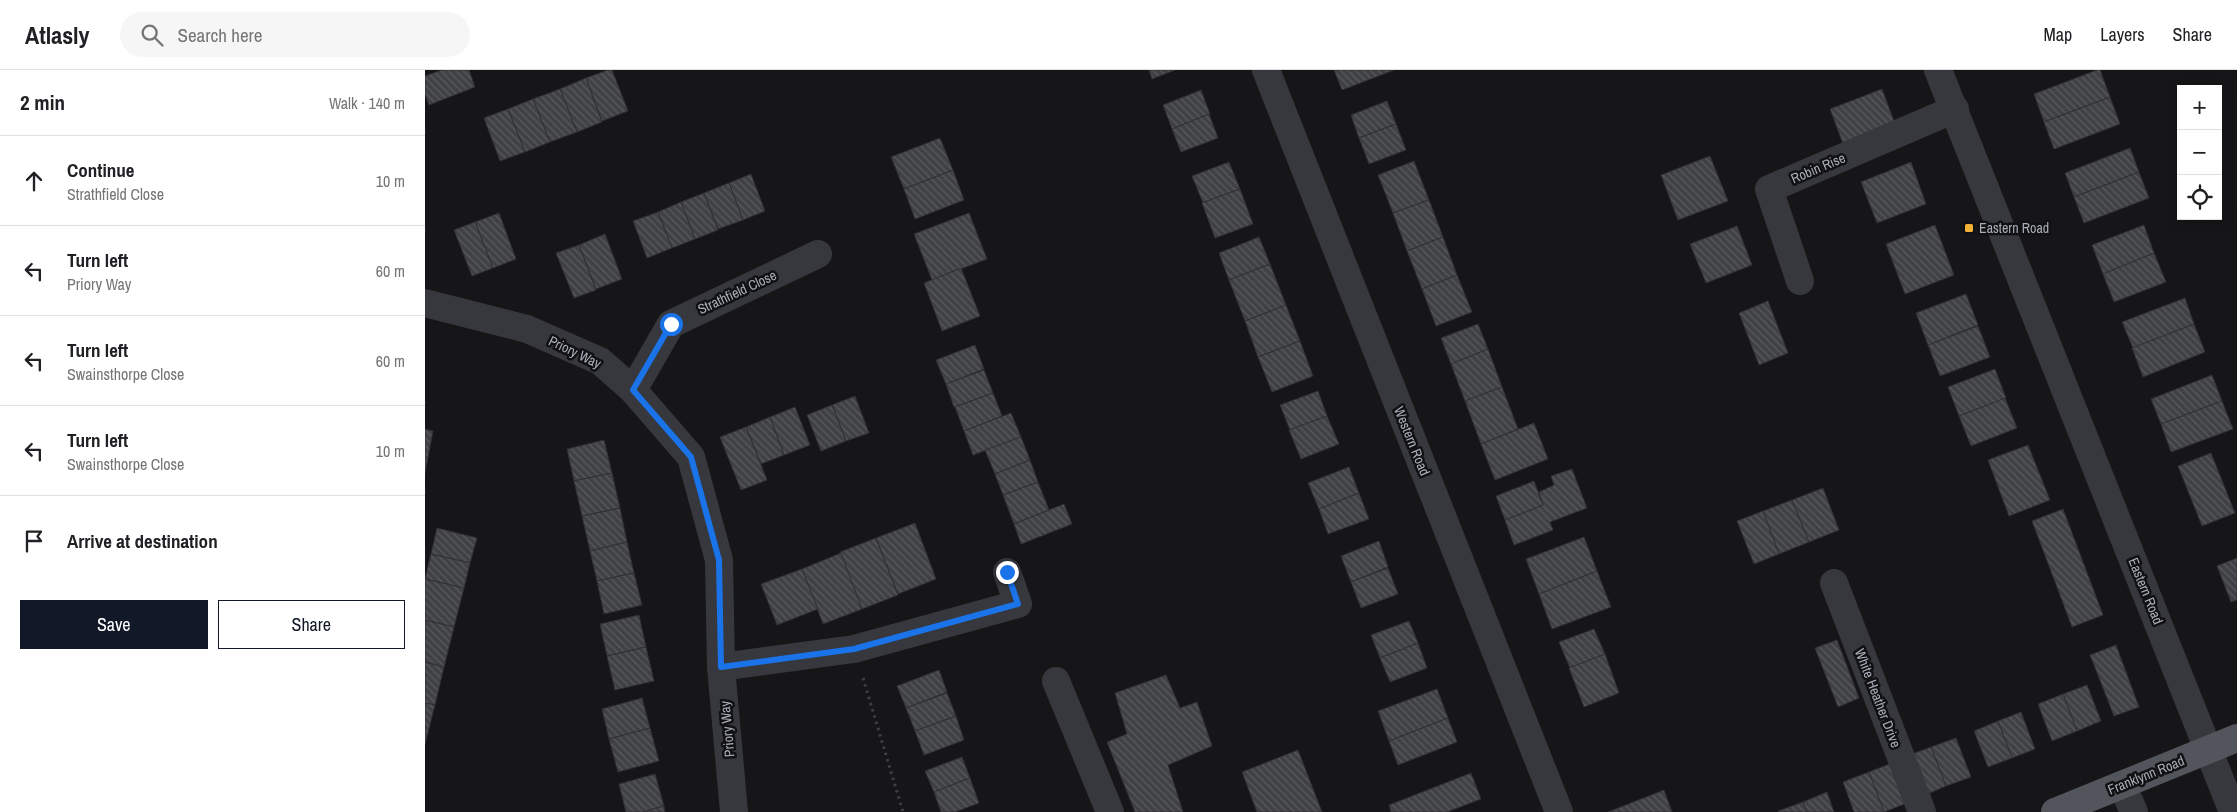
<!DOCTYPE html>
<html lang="en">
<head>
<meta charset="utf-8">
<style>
	:root { --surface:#fff; --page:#f6f6f6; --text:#202124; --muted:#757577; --line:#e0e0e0; --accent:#111827 }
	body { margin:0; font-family:"Archivo Narrow",sans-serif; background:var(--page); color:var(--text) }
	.controls { position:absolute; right:15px; top:15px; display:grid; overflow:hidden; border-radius:0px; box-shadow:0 2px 12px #0003 }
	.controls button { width:45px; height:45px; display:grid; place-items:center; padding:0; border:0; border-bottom:1px solid var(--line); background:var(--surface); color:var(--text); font:25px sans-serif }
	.stop { position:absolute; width:15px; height:15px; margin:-11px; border:4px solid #1a73e8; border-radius:50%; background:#fff }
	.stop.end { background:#1a73e8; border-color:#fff; box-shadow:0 1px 5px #0008 }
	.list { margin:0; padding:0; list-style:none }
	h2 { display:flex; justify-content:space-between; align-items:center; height:65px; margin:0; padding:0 20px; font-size:21px }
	h2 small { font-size:16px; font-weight:400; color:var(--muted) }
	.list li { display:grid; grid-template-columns:32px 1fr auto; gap:15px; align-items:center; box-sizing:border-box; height:90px; padding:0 20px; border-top:1px solid var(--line) }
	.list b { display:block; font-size:19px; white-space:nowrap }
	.list p { margin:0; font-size:16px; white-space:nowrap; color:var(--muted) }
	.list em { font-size:16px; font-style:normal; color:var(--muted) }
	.actions { display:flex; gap:10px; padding:15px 20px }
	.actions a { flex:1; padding:11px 0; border:1px solid var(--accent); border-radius:0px; text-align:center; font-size:18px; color:var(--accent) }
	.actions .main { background:var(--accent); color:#fff }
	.icon { flex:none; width:28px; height:28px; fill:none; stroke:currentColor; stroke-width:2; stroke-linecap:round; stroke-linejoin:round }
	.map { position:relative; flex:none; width:1812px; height:742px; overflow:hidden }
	header { display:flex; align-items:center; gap:30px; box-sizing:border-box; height:70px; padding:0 25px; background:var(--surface); border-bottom:1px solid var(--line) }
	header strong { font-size:24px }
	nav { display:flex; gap:28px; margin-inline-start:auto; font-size:18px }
	.search { width:350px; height:45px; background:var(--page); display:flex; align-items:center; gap:12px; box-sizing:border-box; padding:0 18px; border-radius:28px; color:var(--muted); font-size:19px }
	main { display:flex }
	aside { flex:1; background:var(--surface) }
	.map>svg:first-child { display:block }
	.building { fill:url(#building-back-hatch); stroke:#303034 }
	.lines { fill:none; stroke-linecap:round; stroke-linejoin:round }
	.path { stroke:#3d3f44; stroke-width:3; stroke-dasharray:2.5 4; stroke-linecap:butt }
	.minor { stroke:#37383d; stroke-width:28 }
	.major { stroke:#53555c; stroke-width:28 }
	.route { stroke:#1a73e8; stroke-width:6 }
	.poi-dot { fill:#f2b134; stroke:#111113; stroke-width:2 }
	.labels { text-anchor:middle; stroke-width:5; stroke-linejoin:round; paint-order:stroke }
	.street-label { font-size:14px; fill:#a8adb8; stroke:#111113 }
	.poi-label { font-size:14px; fill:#a8adb8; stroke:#111113; text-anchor:start }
</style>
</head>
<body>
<header>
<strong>Atlasly</strong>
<div class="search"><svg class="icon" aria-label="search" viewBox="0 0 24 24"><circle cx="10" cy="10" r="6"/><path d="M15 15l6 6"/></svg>Search here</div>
<nav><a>Map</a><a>Layers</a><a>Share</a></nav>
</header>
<main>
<aside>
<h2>2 min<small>Walk · 140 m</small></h2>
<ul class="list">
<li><svg class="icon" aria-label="ahead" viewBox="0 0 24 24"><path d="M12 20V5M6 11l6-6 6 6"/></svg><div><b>Continue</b><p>Strathfield Close</p></div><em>10 m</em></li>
<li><svg class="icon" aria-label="left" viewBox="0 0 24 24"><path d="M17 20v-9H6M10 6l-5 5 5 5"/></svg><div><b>Turn left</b><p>Priory Way</p></div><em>60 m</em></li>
<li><svg class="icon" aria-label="left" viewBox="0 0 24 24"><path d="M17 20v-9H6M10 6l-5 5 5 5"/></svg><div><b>Turn left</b><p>Swainsthorpe Close</p></div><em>60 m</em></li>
<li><svg class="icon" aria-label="left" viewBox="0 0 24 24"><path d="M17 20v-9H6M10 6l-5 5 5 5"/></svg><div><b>Turn left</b><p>Swainsthorpe Close</p></div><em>10 m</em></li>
<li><svg class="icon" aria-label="arrive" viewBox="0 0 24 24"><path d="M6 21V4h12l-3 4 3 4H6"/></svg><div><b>Arrive at destination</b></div></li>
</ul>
<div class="actions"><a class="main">Save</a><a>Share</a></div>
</aside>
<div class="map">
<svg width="1812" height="742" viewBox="0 0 1812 742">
	<defs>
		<pattern id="building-back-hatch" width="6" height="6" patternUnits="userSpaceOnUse" patternTransform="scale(1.25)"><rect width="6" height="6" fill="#404145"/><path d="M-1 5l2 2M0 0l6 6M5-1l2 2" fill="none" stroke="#595a5e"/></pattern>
	</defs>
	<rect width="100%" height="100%" fill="#161618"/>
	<g class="building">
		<path d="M17 0H44L50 17 4 35 0 24V6Z"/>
		<path d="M183 0H187L203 41 177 51 161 8Z"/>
		<path d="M724 0H750L727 9Z"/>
		<path d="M909 0H969L917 20Z"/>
		<path d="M1672 0H1675L1685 27 1619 52 1609 24Z"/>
		<path d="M161 8 177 52 152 62 135 19Z"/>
		<path d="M135 19 152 62 125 72 108 29Z"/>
		<path d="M1457 19 1473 62 1421 82 1405 39Z"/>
		<path d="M776 20 785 44 747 59 738 35Z"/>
		<path d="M1685 27 1695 54 1629 79 1619 52Z"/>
		<path d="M108 29 125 72 100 82 83 39Z"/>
		<path d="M962 31 971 54 934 68 926 45Z"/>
		<path d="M83 39 100 82 75 91 59 48Z"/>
		<path d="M784 44 793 68 756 82 747 59Z"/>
		<path d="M971 54 981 80 944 94 934 68Z"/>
		<path d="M515 68 528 100 479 119 466 87Z"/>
		<path d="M1705 78 1714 102 1649 127 1640 103Z"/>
		<path d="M1285 86 1303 131 1253 150 1236 105Z"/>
		<path d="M989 91 1004 130 968 143 953 105Z"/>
		<path d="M804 92 815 119 778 133 767 106Z"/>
		<path d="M1486 92 1501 134 1452 153 1436 112Z"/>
		<path d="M528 100 539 130 490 149 479 119Z"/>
		<path d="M1714 102 1724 128 1659 153 1649 127Z"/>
		<path d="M326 104 340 141 318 150 304 113Z"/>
		<path d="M304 113 318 150 293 159 279 123Z"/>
		<path d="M815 119 828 154 790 168 777 133Z"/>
		<path d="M279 123 293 160 270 169 256 132Z"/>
		<path d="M1004 130 1018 167 982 181 968 143Z"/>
		<path d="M256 132 270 169 247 178 233 142Z"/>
		<path d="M233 142 247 178 222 188 208 151Z"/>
		<path d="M74 143 91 189 68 198 50 152Z"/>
		<path d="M544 143 562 189 507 210 489 164Z"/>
		<path d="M50 152 68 198 47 206 29 160Z"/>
		<path d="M1510 155 1529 205 1480 224 1461 174Z"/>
		<path d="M1719 155 1729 183 1678 204 1667 175Z"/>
		<path d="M1312 156 1327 195 1281 213 1265 174Z"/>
		<path d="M180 164 197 209 171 219 154 175Z"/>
		<path d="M834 167 845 194 804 210 794 183Z"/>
		<path d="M1018 167 1032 205 997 219 982 181Z"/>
		<path d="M154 175 171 220 149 228 131 183Z"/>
		<path d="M1729 183 1741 212 1689 232 1678 204Z"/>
		<path d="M845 194 861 235 820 251 804 210Z"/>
		<path d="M536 198 555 246 517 261 499 213Z"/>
		<path d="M1032 205 1047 242 1011 256 997 219Z"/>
		<path d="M1541 224 1553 255 1503 275 1491 243Z"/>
		<path d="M1760 228 1769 254 1708 278 1697 252Z"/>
		<path d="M1343 231 1363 283 1334 295 1314 243Z"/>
		<path d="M861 235 875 271 833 287 820 251Z"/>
		<path d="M1053 254 1063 279 1026 294 1016 268Z"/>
		<path d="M1769 254 1780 282 1718 307 1707 278Z"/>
		<path d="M1553 256 1565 287 1515 306 1503 275Z"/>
		<path d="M875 271 888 306 847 322 833 287Z"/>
		<path d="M550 275 559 299 521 314 511 290Z"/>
		<path d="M1063 279 1077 317 1040 331 1026 294Z"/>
		<path d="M1570 299 1581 328 1534 346 1523 317Z"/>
		<path d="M559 300 568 323 529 337 521 314Z"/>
		<path d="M1787 305 1797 331 1736 354 1726 329Z"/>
		<path d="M1077 317 1093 359 1056 374 1040 331Z"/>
		<path d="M893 321 902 346 865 360 855 335Z"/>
		<path d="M568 323 577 346 539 361 530 337Z"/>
		<path d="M430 326 444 363 421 371 407 335Z"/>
		<path d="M1580 328 1592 358 1546 376 1534 346Z"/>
		<path d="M1797 331 1808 359 1746 382 1736 354Z"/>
		<path d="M407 335 421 371 396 381 382 345Z"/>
		<path d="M370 337 385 375 359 385 345 347Z"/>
		<path d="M586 343 596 367 548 385 539 361Z"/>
		<path d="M902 346 914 374 876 389 864 360Z"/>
		<path d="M345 347 359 385 336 394 321 357Z"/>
		<path d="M1109 353 1123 389 1070 410 1056 374Z"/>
		<path d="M321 357 342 410 316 420 295 367Z"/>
		<path d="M0 359 8 361 0 403Z"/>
		<path d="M596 367 605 390 570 404 560 380Z"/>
		<path d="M179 370 187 403 149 411 142 379Z"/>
		<path d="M1603 375 1625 430 1584 446 1563 390Z"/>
		<path d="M1786 383 1810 443 1777 456 1753 396Z"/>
		<path d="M605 390 613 412 578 425 570 404Z"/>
		<path d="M924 397 934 423 894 439 883 413Z"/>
		<path d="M1147 399 1162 438 1125 452 1128 460 1089 475 1080 450 1118 435 1114 422 1129 415 1126 406Z"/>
		<path d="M187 403 195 438 157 446 149 411Z"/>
		<path d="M1109 411 1118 435 1080 450 1071 426Z"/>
		<path d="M613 412 624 440 589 454 578 425Z"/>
		<path d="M1398 418 1414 460 1384 472 1367 430Z"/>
		<path d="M934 423 944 449 903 464 894 439Z"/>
		<path d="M1367 430 1384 472 1354 484 1338 441Z"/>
		<path d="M639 434 647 454 596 474 589 454Z"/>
		<path d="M195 438 202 472 165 481 157 446Z"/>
		<path d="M1638 439 1678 545 1647 557 1607 451Z"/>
		<path d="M1338 441 1354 484 1329 494 1312 451Z"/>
		<path d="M490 453 511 509 473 524 451 468Z"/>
		<path d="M12 458 52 468 45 493 6 484Z"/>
		<path d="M1159 467 1172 501 1114 524 1101 489Z"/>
		<path d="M451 468 473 525 437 539 415 482Z"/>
		<path d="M954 471 963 497 926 512 916 486Z"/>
		<path d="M202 472 209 503 172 511 165 481Z"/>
		<path d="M416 483 437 539 398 554 377 499Z"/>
		<path d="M6 484 45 493 39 518 0 509Z"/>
		<path d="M1812 488V530L1806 532 1792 496Z"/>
		<path d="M963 498 973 524 936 538 926 512Z"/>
		<path d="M377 499 393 539 352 555 336 514Z"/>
		<path d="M1172 501 1186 537 1127 559 1114 524Z"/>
		<path d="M209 503 217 535 179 544 172 511Z"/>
		<path d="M0 509 39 518 29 557 0 550Z"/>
		<path d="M214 545 221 577 182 586 175 554Z"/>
		<path d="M0 550 29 557 19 597 0 592Z"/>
		<path d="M984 551 993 573 955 588 946 565Z"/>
		<path d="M1169 559 1180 584 1145 598 1134 572Z"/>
		<path d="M1412 570 1434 628 1413 637 1390 578Z"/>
		<path d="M993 573 1002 598 965 612 955 588Z"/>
		<path d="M1691 575 1714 637 1689 646 1665 585Z"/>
		<path d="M221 577 229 611 190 620 182 586Z"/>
		<path d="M1180 584 1194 623 1159 637 1144 598Z"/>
		<path d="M0 592 19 597 10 635 0 633Z"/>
		<path d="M514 600 522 622 481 638 472 616Z"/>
		<path d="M741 605 755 638 772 632 787 676 743 695 758 742H710L682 672 702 664 690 623Z"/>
		<path d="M1662 615 1676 651 1652 661 1638 624Z"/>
		<path d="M1012 619 1023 648 964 671 953 641Z"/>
		<path d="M522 623 531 646 490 661 481 638Z"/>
		<path d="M1638 624 1652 661 1627 671 1613 634Z"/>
		<path d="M217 628 225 658 184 669 177 639Z"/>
		<path d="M0 633 10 635 0 674Z"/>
		<path d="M1596 642 1610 679 1587 688 1573 651Z"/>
		<path d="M531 646 539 670 499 685 490 661Z"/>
		<path d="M1023 648 1032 672 973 695 964 671Z"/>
		<path d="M1573 651 1587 688 1563 697 1549 661Z"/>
		<path d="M225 658 234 691 193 702 184 669Z"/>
		<path d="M1531 668 1546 707 1521 716 1506 677Z"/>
		<path d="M1506 677 1521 716 1498 726 1482 686Z"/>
		<path d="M873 680 897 742H832L817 702Z"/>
		<path d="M537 687 545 708 509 722 500 701Z"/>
		<path d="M1467 693 1482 733 1459 742 1444 702Z"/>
		<path d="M1444 702 1459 742H1429L1418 712Z"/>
		<path d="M1046 703 1056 729 1022 742H966L964 735Z"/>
		<path d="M230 704 239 736 218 742H201L194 714Z"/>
		<path d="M545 708 554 733 530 742H516L509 722Z"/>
		<path d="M1239 720 1247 742H1183Z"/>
		<path d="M1402 722 1409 742H1382L1378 732Z"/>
		<path d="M1378 732 1382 742H1353V741Z"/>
		<path d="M239 736 240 742H218Z"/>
	</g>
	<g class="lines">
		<path class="path" d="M438 608 478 742"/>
		<g class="minor">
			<path d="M841 0 1134 742"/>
			<path d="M1513 0 1808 742"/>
			<path d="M1375 211 1344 119 1530 39"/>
			<path d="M0 233 102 259 175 291 208 320 266 387 294 490 296 597 309 742"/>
			<path d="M208 320 246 254 393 184"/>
			<path d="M1409 513 1497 742"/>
			<path d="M296 597 429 579 593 534 582 502"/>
			<path d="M631 611 685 742"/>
			<path d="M1697 715 1709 742"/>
		</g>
		<path class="major" d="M1630 742 1812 668"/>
	</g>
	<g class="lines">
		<path class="route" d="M246 254 208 320 266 387 294 490 296 597 429 579 593 534 582 502"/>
	</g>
	<rect class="poi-dot" x="1539" y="153" width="10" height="10" rx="2.5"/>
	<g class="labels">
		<g class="street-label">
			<text transform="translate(1393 98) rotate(-23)" y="5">Robin Rise</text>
			<text transform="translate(312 222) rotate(-25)" y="5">Strathfield Close</text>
			<text transform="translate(150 282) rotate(26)" y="5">Priory Way</text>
			<text transform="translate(987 371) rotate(68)" y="5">Western Road</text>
			<text transform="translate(1721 521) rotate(68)" y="5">Eastern Road</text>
			<text transform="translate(1453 628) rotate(69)" y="5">White Heather Drive</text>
			<text transform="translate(302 659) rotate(-95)" y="5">Priory Way</text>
			<text transform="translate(1721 705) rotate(-22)" y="5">Franklynn Road</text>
		</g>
		<g class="poi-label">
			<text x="1554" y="163">Eastern Road</text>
		</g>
	</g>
</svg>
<div class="controls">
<button>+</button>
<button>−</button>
<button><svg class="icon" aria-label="locate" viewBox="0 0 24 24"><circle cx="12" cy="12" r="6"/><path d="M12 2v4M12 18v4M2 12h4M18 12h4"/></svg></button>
</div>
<div class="stop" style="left:246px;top:254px"></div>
<div class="stop end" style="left:582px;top:502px"></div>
</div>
</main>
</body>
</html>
